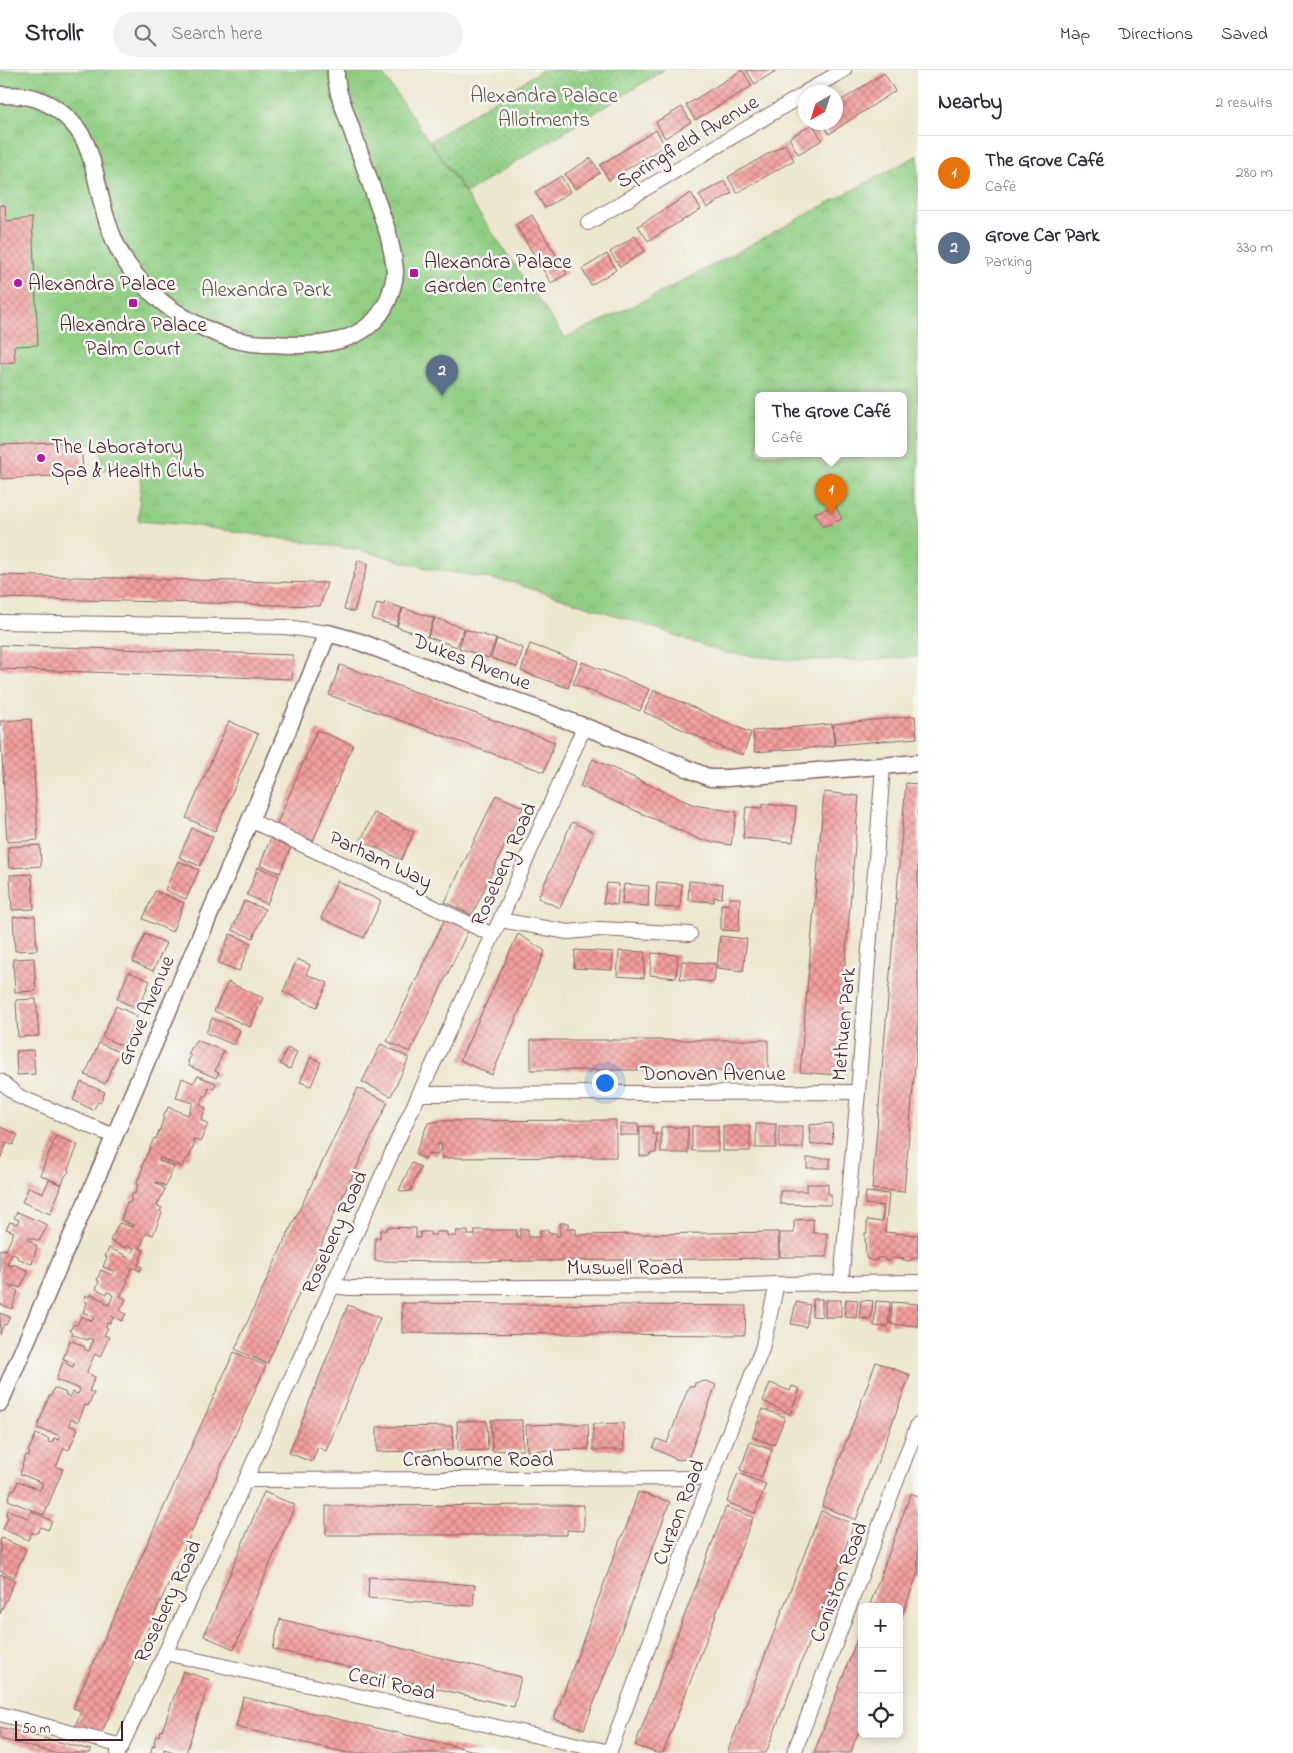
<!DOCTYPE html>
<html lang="en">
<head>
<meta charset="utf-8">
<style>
	:root { --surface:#fff; --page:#f2f2f3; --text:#2b2b33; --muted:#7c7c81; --line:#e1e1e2; --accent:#b5179e }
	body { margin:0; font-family:"Indie Flower",sans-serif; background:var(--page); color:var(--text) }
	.controls { position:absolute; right:15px; bottom:15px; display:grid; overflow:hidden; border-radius:8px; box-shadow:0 2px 8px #0003 }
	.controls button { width:45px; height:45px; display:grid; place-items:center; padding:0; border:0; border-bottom:1px solid var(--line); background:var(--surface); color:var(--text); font:25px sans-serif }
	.compass { position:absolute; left:798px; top:15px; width:45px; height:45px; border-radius:50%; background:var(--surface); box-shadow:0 2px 8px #0003; rotate:219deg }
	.scale { position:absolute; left:15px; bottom:12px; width:108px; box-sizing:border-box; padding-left:5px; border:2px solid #4a1f2b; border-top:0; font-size:14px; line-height:18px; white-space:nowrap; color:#4a1f2b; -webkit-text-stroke:4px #f6f6f2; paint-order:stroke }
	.you { position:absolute; left:604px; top:1012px; width:18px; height:18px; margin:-12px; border:4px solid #fff; border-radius:50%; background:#1a73e8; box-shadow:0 0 0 8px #1a73e833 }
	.badge { display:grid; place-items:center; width:32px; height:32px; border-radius:50%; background:var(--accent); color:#fff; font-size:16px; font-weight:700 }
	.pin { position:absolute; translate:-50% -41px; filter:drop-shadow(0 1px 2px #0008) }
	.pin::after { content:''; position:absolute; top:26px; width:18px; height:15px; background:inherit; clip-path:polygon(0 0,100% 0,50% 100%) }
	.popup { position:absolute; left:755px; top:322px; width:152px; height:65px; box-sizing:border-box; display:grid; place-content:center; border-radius:8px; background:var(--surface); filter:drop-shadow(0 1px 4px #0005); font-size:16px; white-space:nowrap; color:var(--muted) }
	.popup b { font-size:19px; color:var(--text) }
	.popup::after { content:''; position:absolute; left:50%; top:100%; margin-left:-10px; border:10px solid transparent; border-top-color:var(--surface) }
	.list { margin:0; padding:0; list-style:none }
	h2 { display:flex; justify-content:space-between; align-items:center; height:65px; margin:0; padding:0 20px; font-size:21px }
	h2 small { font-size:16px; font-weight:400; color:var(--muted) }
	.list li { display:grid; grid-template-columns:32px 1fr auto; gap:15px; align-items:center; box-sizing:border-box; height:75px; padding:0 20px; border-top:1px solid var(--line) }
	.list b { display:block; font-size:19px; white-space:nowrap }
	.list p { margin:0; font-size:16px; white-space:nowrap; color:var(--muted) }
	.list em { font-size:16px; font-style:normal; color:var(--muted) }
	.icon { flex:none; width:28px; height:28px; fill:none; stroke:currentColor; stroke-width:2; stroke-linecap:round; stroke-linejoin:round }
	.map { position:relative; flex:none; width:918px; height:1683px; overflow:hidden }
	header { display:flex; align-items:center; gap:30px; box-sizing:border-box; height:70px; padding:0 25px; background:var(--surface); border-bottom:1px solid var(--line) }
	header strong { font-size:24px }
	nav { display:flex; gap:28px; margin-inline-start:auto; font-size:18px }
	.search { width:350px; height:45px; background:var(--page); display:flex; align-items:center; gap:12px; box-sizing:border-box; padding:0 18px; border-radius:28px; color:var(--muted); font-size:19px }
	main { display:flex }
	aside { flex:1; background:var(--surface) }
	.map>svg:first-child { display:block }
	.park { fill:url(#park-crowns); stroke:#6e7758; fill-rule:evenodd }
	.garden { fill:url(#garden-dots); stroke:#6e7758 }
	.building { fill:url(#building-cross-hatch) }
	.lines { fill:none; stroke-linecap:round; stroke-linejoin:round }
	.minor-casing { stroke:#836564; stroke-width:16 }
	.tertiary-casing { stroke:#836564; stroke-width:19 }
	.minor { stroke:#fff; stroke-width:14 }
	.tertiary { stroke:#fff; stroke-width:16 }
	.poi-dot { fill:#b5179e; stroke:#f6f6f2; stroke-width:2 }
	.labels { text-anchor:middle; stroke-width:5; stroke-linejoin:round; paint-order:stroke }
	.park-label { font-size:21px; fill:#5f5446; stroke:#f6f6f2 }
	.street-label { font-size:21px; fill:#4a1f2b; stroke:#f6f6f2 }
	.poi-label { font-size:21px; fill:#4a1f2b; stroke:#f6f6f2; text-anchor:start }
</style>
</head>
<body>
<header>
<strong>Strollr</strong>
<div class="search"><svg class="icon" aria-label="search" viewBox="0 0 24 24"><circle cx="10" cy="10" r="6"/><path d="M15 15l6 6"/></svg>Search here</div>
<nav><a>Map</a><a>Directions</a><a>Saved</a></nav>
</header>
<main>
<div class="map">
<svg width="918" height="1683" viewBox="0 0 918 1683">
	<defs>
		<pattern id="park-crowns" width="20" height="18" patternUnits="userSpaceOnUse" patternTransform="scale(1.25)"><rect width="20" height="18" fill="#91cf84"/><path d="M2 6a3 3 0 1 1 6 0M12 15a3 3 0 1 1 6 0" fill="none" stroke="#7fb172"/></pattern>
		<pattern id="garden-dots" width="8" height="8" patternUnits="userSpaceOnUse" patternTransform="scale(1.25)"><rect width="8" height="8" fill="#91cf84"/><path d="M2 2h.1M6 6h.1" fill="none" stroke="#7fb172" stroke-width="1.8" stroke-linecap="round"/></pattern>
		<pattern id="building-cross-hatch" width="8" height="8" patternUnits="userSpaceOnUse" patternTransform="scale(1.25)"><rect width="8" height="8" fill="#f39f9d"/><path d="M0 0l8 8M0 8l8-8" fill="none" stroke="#c78180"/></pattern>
	</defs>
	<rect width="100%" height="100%" fill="#f6f6f2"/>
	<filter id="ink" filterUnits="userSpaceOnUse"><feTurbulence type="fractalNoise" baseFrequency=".02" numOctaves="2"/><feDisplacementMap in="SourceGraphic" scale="10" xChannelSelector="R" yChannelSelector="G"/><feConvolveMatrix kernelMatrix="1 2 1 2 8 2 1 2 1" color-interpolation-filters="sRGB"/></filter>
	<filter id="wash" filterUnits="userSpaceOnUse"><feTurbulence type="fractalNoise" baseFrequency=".0096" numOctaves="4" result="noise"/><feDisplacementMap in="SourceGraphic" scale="20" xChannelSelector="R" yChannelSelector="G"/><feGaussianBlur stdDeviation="1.12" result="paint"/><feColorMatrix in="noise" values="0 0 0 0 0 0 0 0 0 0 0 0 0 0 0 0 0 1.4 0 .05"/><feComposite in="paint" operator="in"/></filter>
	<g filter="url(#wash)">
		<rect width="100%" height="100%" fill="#eee7cf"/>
		<path class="park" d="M0 0H380L565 268 660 223 918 85V587L862 590H792L725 583 637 552 510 512 430 499 360 480 190 455 138 451 142 399 101 400V373L0 375ZM758 326H904V384H758Z"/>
		<path class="garden" d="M542 0H664L466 123 430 71Z"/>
		<g id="blocks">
			<g class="building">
				<path d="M742 0 752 16 695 50 686 35Z"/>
				<path d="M746 0H777L755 14Z"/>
				<path d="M884 3 895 21 829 64 822 52H836V34Z"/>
				<path d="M682 37 691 52 665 68 656 52Z"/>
				<path d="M813 54 822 70 798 84 789 68Z"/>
				<path d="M656 60 665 76 609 110 600 95Z"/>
				<path d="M785 74 794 90 737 123 728 107Z"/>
				<path d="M591 88 600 103 575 119 565 104Z"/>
				<path d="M561 106 570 122 545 138 535 122Z"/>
				<path d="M724 111 732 123 707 138 699 125Z"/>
				<path d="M691 123 701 139 648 171 638 156Z"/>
				<path d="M0 135H5L6 151 32 148 38 275 14 276 15 292 0 293Z"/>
				<path d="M532 145 567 204 551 213 516 155Z"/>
				<path d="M635 166 645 181 620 197 610 182Z"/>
				<path d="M607 184 616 200 591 215 582 199Z"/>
				<path d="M81 372 83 401H67V405L1 409 0 375Z"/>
				<path d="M835 435 842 449 822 457 815 443Z"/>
				<path d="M358 490 368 493 354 542 344 539Z"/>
				<path d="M0 505 272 512 327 513 320 536 206 533 0 528Z"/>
				<path d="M385 532 402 538 396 556 372 549 377 533 384 535Z"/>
				<path d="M403 538 434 548 427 567 397 557Z"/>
				<path d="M435 548 464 558 457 577 428 567Z"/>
				<path d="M465 559 496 569 489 588 459 578Z"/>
				<path d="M497 569 523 578 517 597 491 588Z"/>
				<path d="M530 574 577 591 568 618 521 601Z"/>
				<path d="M0 575 293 585 292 609 0 599Z"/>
				<path d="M582 592 649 619 640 641 573 614Z"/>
				<path d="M340 595 555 672 544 702 329 625Z"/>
				<path d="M654 620 751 663 743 685 723 678 644 642Z"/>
				<path d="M915 646 917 668 835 675 833 654Z"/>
				<path d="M31 649 38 770 7 772 0 651Z"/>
				<path d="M229 651 258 664 215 761 186 748Z"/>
				<path d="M832 654 834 676 755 682 753 661Z"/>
				<path d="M317 660 353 675 313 771 276 756Z"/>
				<path d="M593 689 694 735 737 742 731 775 701 770 580 716Z"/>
				<path d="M906 713 918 714V961L904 1122 872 1119Z"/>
				<path d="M824 722 859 726 836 1005 800 1002Z"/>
				<path d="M496 725 523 737 472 845 445 832Z"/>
				<path d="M763 734 796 737 793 772 743 768 746 737 762 738Z"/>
				<path d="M374 743 414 762 401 790 361 770Z"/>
				<path d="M572 752 593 762 560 838 538 828Z"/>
				<path d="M192 758 213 767 200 796 179 787Z"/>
				<path d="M272 765 292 774 280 803 260 795Z"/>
				<path d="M40 775 41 796 9 798 8 777Z"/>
				<path d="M178 791 199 800 186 829 165 820Z"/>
				<path d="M258 797 279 806 267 834 247 825Z"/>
				<path d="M32 804 34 839 12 840 10 805Z"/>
				<path d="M337 811 381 831 364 868 321 848Z"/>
				<path d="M689 811 723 814 722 828 714 827V832L688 830Z"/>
				<path d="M657 812 682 814 680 838 655 837Z"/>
				<path d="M607 813 619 814 617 835 603 833Z"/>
				<path d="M624 814 649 816 648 836 622 834Z"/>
				<path d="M155 821 184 833 172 862 143 849Z"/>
				<path d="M729 828H740L739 861 721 860V834L729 835Z"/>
				<path d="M244 831 265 839 253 868 232 860Z"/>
				<path d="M35 846 37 880 15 881 13 847Z"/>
				<path d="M446 846 470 857 410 982 387 971Z"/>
				<path d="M145 864 166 873 153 901 133 892Z"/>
				<path d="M230 864 251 873 239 901 218 893Z"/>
				<path d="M518 864 545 881 492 1005 460 990Z"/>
				<path d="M720 866 747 869 743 901 717 898Z"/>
				<path d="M575 880 613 882 612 900 574 898Z"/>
				<path d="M619 881 645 882 644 908 617 906Z"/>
				<path d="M652 883 678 885 676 908 650 905Z"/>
				<path d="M34 888 36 921 15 922 13 889Z"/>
				<path d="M297 889 310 895 306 904 328 913 317 937 283 922Z"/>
				<path d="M682 891 716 894 714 912 680 909Z"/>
				<path d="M129 902 150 911 138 939 117 929Z"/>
				<path d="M228 912 263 928 250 957 214 941Z"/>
				<path d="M36 929 39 966 18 967 16 930Z"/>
				<path d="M116 936 137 946 123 976 102 967Z"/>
				<path d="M212 948 240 960 234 975 206 963Z"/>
				<path d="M196 970 224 981 215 1001 219 1003 216 1008 189 996 188 991 191 986 188 984Z"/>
				<rect x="531" y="970" width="237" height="30"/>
				<path d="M99 973 119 982 105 1014 85 1005Z"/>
				<path d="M381 974 409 988 391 1026 362 1012Z"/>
				<path d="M287 978 297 982 290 999 280 994Z"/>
				<path d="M33 980 35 1004 17 1005 16 981Z"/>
				<path d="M311 987 321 992 311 1016 300 1012Z"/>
				<path d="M198 1006 216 1013 214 1019 208 1017V1019H209L206 1026H204L200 1035 206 1038 201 1050 208 1054 200 1072 193 1069 194 1075 189 1087 185 1090 182 1097 160 1088 159 1091 174 1096 166 1116 156 1112V1113L165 1119 157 1136 162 1138 160 1141 162 1143 153 1165 146 1163 140 1178 144 1180 138 1195 142 1197 140 1201 132 1197 127 1209 128 1211 120 1226 126 1229 120 1241 126 1244 122 1251 111 1246 113 1248 110 1254 107 1253 106 1257 108 1258 104 1265 109 1267 100 1287 95 1284 87 1301V1303L95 1307 89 1321 94 1323 88 1336 85 1335 78 1352 71 1349 69 1355 78 1359 69 1380 64 1378 56 1397 63 1399 44 1445 8 1430 12 1419 15 1420 18 1411 40 1420 43 1413 20 1404 23 1395H22L26 1385 29 1386 30 1383 28 1382 36 1364 49 1369 48 1372 52 1373 54 1368 59 1370 61 1366 37 1358 49 1326H51L54 1318 66 1323 65 1325 70 1327 72 1322 78 1324 80 1319 56 1310 63 1292 73 1297 74 1293 63 1289 70 1270 85 1277 84 1279 89 1281 93 1270 88 1268 87 1270 72 1264 73 1262 70 1260 73 1255H77L81 1246 92 1251 94 1247 83 1242 87 1232 84 1231 86 1225 89 1227 90 1224 105 1231 104 1233 109 1235 113 1225 108 1222 107 1224 96 1219 99 1211 97 1210 101 1200 112 1205 114 1201 103 1197 107 1187H105L109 1178 125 1185 124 1186 129 1188 134 1178 127 1175 126 1178 110 1171 119 1153 132 1157 133 1155 121 1150 127 1132 130 1133 132 1130 130 1129 133 1123 135 1124 138 1115H136L143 1097 142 1096 154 1068 156 1069 159 1060H161H160L165 1042H166L168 1037 188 1045 193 1033 176 1028 182 1008 193 1013Z"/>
				<path d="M81 1012 105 1022 100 1033 98 1032 93 1040 73 1030Z"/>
				<path d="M358 1018 388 1032 326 1161 322 1174 267 1294 235 1279 290 1159Z"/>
				<path d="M616 1050V1087L442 1088 441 1074H438V1085L428 1084 425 1089 415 1084 428 1053 441 1051Z"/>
				<path d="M832 1053 833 1073 811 1075 809 1055Z"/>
				<path d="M620 1054H638L639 1065H620Z"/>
				<rect x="756" y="1054" width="20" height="24"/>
				<path d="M640 1056 653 1057 652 1064H657L656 1083H650L649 1086H640Z"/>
				<rect x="692" y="1056" width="26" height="25"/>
				<rect x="723" y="1056" width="27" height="25"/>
				<rect x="779" y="1056" width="24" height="22"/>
				<path d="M0 1057 18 1065 13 1075 7 1073 0 1089Z"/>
				<rect x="661" y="1057" width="27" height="26"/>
				<path d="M56 1066 78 1075 68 1099 69 1102 65 1106 62 1114 40 1105Z"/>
				<rect x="807" y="1088" width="23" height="10"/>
				<path d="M412 1093 421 1097 410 1121 403 1122 399 1120Z"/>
				<path d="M49 1110 62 1115 50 1144 22 1132 29 1117 43 1123Z"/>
				<path d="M807 1114H828V1124H831V1135L780 1134V1121H807Z"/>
				<path d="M866 1122 889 1124 885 1162 918 1165V1188H912L911 1190 909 1191 904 1190 903 1187V1189L892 1188 890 1191H886L883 1187 882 1188H877V1190L873 1191 866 1188 865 1163H867V1150L882 1152 884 1136 865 1134Z"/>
				<path d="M17 1142 48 1155 39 1171 28 1167 27 1169 37 1176 32 1194 17 1188V1186L12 1183 7 1194 13 1196V1194L29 1201 20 1218 9 1214 8 1216 18 1221 12 1239 0 1234V1179L6 1180 14 1162 6 1159 10 1152 17 1154 19 1150 14 1148Z"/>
				<path d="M813 1149V1163H827V1187H780V1163H794V1150Z"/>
				<path d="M560 1153H568V1159H576V1165L778 1162 779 1188 456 1192 375 1191V1168H380V1160H387V1157L416 1158V1168H420V1162H430V1165H436V1162H447V1166H456V1161H468V1165H475V1160H517V1167H520V1159H528V1167H540V1160H548V1163H556V1166H560Z"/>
				<path d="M813 1229H822V1247L812 1246Z"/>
				<path d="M846 1229 858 1230 856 1248 844 1247Z"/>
				<rect x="825" y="1230" width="16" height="17"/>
				<path d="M861 1230 873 1231 871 1249 859 1248Z"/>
				<path d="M876 1231 890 1232 888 1257 874 1256Z"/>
				<path d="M796 1232 810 1235 806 1257 791 1254Z"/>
				<path d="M892 1232 918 1234V1256L890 1254Z"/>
				<path d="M402 1233 746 1236 745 1265 402 1263Z"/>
				<path d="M348 1235 380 1248 326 1381 318 1377 312 1392 289 1383Z"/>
				<path d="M0 1243 10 1247 6 1255 4 1254 0 1264Z"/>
				<path d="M234 1282 266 1296 101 1664 75 1657 81 1641 73 1638Z"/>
				<path d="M876 1292 910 1305 856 1450 822 1436Z"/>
				<path d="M706 1311 716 1315 688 1389 678 1390 653 1378 657 1369 667 1373 689 1316 694 1317 695 1313Z"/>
				<path d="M770 1313 790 1321 792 1316 800 1319 790 1344 763 1331Z"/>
				<path d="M763 1339 785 1347 774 1375 752 1367Z"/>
				<path d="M491 1350H522L523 1380 492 1381Z"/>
				<path d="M457 1351H487L488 1380 458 1381Z"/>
				<path d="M623 1353 624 1380H593V1354Z"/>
				<path d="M558 1354H588L589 1379 527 1381 526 1355Z"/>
				<path d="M452 1356 453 1380 377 1382V1357Z"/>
				<path d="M750 1372 772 1380 761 1408 740 1400Z"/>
				<path d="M738 1403 766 1414 755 1443 727 1432Z"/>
				<path d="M264 1422 295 1435 234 1579 204 1566Z"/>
				<path d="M638 1422 670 1432 584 1659 554 1649 620 1470 625 1461Z"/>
				<path d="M911 1423 918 1426V1503L899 1553V1537H869Z"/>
				<path d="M584 1435V1461L567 1460V1465H326V1436Z"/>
				<path d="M726 1437 753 1447 663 1683H656L635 1675Z"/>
				<path d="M8 1440 28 1448 31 1441 52 1451 48 1460 41 1457 38 1462 35 1464 32 1462 28 1470 3 1459 8 1447 6 1446Z"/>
				<path d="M821 1441 854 1454 845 1479 766 1683H727Z"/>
				<path d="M1 1468 26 1479 14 1507 0 1501V1472Z"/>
				<path d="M0 1504 15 1510 0 1544Z"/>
				<path d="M369 1507 475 1515 473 1536 368 1528Z"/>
				<path d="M280 1549 521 1607 514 1637 273 1579Z"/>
				<path d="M862 1556V1654L854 1673 851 1683H814Z"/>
				<path d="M183 1601 210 1610 186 1683H177L164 1679 163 1683H150L153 1675 155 1676V1673H154L156 1665 159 1666 160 1660 162 1661Z"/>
				<path d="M243 1627 471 1680 481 1683H348L236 1657Z"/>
				<path d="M0 1657 91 1680 90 1683H55L0 1669Z"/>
			</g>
		</g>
	</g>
	<g filter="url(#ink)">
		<use href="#blocks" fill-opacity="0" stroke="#836564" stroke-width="1"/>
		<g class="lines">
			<defs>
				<g id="minor">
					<path d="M806 22 844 0"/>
					<path d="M588 153 806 23"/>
					<path d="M0 552 286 557 328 563"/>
					<path d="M250 750 493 865"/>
					<path d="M500 850 568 862 600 859 690 864"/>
					<path d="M0 1011 20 1027 114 1066"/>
					<path d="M419 1024 858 1022"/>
					<path d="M841 1214 858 1022 883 697"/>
					<path d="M333 1216 350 1218 726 1216 777 1214 918 1212"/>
					<path d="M246 1410 711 1408"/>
					<path d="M165 1583 610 1682"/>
					<path d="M0 1644 122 1676"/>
					<path d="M118 1683 224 1458 396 1074 500 850 584 657"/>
					<path d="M609 1683 711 1408 762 1279 777 1214"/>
					<path d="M794 1683 918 1354"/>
				</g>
				<g id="tertiary">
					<path d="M0 25C12 25 23 25 34 28 55 34 78 54 86 74 94 93 97 113 102 133 105 146 110 160 115 172 125 195 143 216 162 232 183 249 219 268 246 272 255 274 264 274 273 274 316 277 368 276 388 230 391 222 394 213 395 204 395 191 391 177 388 163L339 24 336 8V0"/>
					<path d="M0 1333 263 720 328 563 360 572 402 588 633 675 710 708H727L918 693"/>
				</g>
			</defs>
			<use href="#minor" class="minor-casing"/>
			<use href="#tertiary" class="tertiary-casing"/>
			<use href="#minor" class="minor"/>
			<use href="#tertiary" class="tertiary"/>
		</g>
	</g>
	<g class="poi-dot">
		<rect x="409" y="198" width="10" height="10" rx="2.5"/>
		<circle cx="18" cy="213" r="5"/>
		<rect x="128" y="228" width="10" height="10" rx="2.5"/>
		<circle cx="41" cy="388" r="5"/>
	</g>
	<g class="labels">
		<g class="park-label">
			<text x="544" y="32">Alexandra Palace<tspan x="544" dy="24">Allotments</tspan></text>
			<text x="266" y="226">Alexandra Park</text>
		</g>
		<g class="street-label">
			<text transform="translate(687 71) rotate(-31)" y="7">Springfield Avenue</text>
			<text transform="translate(472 591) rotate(21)" y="7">Dukes Avenue</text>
			<text transform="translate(381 789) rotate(25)" y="7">Parham Way</text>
			<text transform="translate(503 794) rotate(-66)" y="7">Rosebery Road</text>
			<text transform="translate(145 940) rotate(-67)" y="7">Grove Avenue</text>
			<text transform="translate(843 954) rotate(-85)" y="7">Methuen Park</text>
			<text x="713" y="1010">Donovan Avenue</text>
			<text transform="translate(334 1162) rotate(-66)" y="7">Rosebery Road</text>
			<text x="625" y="1204">Muswell Road</text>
			<text x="478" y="1396">Cranbourne Road</text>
			<text transform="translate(678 1442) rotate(-69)" y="7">Curzon Road</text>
			<text transform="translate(838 1512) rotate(-69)" y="7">Coniston Road</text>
			<text transform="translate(167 1531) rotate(-65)" y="7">Rosebery Road</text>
			<text transform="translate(392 1613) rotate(13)" y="7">Cecil Road</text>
		</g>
		<g class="poi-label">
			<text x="424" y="198">Alexandra Palace<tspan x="424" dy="24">Garden Centre</tspan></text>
			<text x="28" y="220">Alexandra Palace</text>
			<text x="133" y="261" text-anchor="middle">Alexandra Palace<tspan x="133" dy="24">Palm Court</tspan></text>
			<text x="51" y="383">The Laboratory<tspan x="51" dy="24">Spa &amp; Health Club</tspan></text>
		</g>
	</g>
</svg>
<div class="controls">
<button>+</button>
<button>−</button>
<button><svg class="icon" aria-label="locate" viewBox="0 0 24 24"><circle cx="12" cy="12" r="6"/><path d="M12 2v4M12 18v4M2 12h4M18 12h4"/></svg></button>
</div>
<svg class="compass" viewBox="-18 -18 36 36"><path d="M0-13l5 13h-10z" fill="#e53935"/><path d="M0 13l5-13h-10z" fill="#7c7c81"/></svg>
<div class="scale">50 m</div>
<div class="you"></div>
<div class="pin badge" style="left:831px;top:445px;background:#e8710a">1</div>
<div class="popup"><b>The Grove Café</b>Café</div>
<div class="pin badge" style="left:442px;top:326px;background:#5c6f8a">2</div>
</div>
<aside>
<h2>Nearby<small>2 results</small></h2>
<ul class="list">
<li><span class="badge" style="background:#e8710a">1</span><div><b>The Grove Café</b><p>Café</p></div><em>280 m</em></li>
<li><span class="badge" style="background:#5c6f8a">2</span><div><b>Grove Car Park</b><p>Parking</p></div><em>330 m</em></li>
</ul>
</aside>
</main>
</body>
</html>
